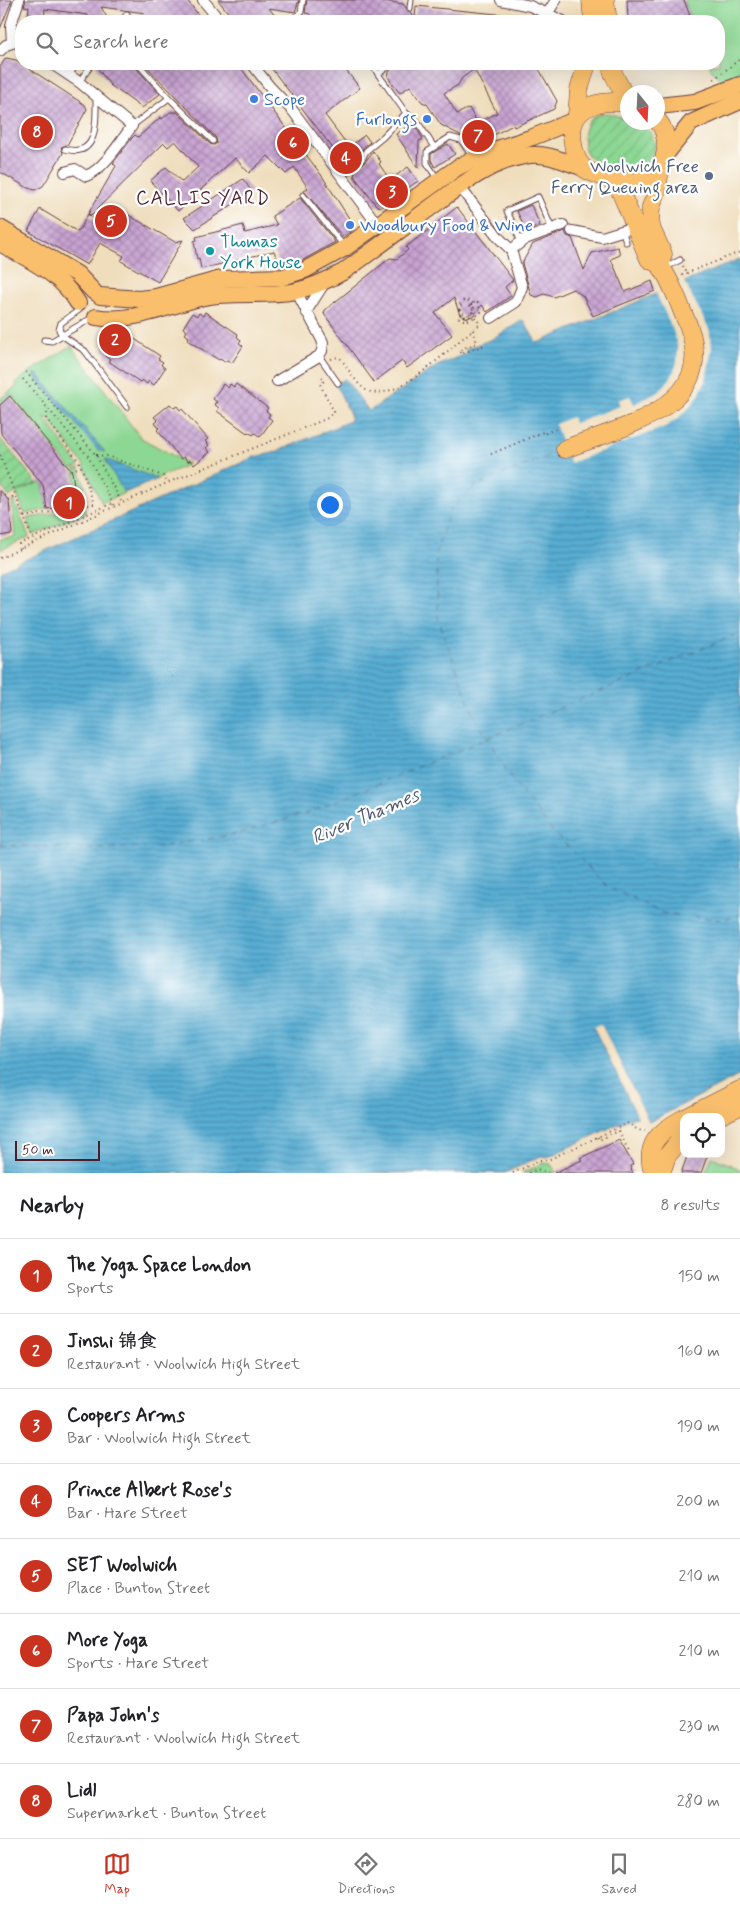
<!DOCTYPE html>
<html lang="en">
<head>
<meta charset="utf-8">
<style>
	:root { --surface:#fff; --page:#f6f6f6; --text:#202124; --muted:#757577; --line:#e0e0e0; --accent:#c8321e }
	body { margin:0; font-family:Mynerve,"LXGW WenKai TC",sans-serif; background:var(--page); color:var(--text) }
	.controls { position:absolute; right:15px; bottom:15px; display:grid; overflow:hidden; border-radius:10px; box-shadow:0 5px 20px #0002 }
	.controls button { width:45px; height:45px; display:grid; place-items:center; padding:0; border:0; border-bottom:1px solid var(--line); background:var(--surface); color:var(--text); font:25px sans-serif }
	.compass { position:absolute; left:620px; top:85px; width:45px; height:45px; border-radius:50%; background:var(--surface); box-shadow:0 5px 20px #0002; rotate:162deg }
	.scale { position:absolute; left:15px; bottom:12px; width:85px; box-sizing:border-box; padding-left:5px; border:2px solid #4a1f2b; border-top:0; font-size:14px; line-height:18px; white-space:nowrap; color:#4a1f2b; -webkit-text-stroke:4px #fff; paint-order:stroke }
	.you { position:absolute; left:329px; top:504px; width:18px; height:18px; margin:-12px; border:4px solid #fff; border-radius:50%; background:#1a73e8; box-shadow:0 0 0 8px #1a73e833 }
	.badge { display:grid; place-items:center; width:32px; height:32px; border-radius:50%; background:var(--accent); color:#fff; font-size:16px; font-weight:700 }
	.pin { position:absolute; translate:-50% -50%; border:2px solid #fff; box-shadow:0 1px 5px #0006 }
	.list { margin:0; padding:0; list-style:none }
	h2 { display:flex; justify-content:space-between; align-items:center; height:65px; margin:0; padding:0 20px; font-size:21px }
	h2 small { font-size:16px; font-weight:400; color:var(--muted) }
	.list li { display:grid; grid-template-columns:32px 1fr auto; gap:15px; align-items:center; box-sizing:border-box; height:75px; padding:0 20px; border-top:1px solid var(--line) }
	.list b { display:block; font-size:19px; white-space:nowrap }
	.list p { margin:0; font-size:16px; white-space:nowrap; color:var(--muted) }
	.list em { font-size:16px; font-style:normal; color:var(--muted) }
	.icon { flex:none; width:28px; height:28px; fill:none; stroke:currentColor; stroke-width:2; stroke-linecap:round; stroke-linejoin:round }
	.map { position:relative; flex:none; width:740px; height:1173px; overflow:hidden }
	.search { position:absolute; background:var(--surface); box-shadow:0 5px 20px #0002; left:15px; right:15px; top:15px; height:55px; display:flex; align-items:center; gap:12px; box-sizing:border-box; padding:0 18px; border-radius:20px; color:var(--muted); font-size:19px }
	.sheet { height:665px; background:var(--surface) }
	nav { display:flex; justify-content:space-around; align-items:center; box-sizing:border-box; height:70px; border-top:1px solid var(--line); background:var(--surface); font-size:14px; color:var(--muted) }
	nav a { display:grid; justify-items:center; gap:2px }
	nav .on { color:var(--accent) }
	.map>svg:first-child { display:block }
	.green { fill:#8cd793; stroke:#6b7b5f }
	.garden { fill:url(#garden-furrows); stroke:#6b7b5f }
	.water { fill:url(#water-rules); stroke:#50667f }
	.pier { fill:#efddbb }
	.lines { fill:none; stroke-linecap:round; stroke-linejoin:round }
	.ferry { stroke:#4f586e; stroke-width:1; stroke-dasharray:6 5; stroke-linecap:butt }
	.building { fill:url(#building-cross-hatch) }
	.service-casing { stroke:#633c41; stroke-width:7 }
	.minor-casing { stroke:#633c41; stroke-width:12 }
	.primary-casing { stroke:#633c41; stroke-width:18 }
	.trunk-casing { stroke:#633c41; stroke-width:19 }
	.path { stroke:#633c41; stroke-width:2; stroke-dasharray:1 4; stroke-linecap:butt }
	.service { stroke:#fff; stroke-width:5 }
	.minor { stroke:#fff; stroke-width:10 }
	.primary { stroke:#f9bf6d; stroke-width:16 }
	.trunk { stroke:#f9bf6d; stroke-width:18 }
	.shop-dot { fill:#3f7fe0; stroke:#fff; stroke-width:2 }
	.service-dot { fill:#5c6f8a; stroke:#fff; stroke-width:2 }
	.culture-dot { fill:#0f9aa8; stroke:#fff; stroke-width:2 }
	.labels { text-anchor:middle; stroke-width:4.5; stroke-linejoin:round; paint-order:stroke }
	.shop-label { font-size:18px; fill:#366cbe; stroke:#fff; text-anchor:start }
	.service-label { font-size:18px; fill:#4e5e75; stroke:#fff; text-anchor:end }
	.culture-label { font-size:18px; fill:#0d838f; stroke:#fff; text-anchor:start }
	.neighbourhood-label { font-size:19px; letter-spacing:1px; fill:#4a1f2b; stroke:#fff }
	.water-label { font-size:19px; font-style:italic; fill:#4f586e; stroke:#fff }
</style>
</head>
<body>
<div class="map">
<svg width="740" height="1173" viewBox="0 0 740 1173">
	<defs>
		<pattern id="garden-furrows" width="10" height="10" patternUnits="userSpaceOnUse" patternTransform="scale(1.25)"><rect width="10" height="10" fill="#8cd793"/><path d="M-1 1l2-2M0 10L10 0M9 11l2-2" fill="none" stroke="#7ab87f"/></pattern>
		<pattern id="water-rules" width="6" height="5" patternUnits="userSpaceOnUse" patternTransform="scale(1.25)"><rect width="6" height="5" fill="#57add3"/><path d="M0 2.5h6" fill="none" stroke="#4a8cab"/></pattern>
		<pattern id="building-cross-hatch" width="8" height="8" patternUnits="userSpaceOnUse" patternTransform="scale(1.25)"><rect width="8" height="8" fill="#c7a3d1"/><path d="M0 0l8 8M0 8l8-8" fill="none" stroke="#a484aa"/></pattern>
	</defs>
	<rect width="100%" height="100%" fill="#fff"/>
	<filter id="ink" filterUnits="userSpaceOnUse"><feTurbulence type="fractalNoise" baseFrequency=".02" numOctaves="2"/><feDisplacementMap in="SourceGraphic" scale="10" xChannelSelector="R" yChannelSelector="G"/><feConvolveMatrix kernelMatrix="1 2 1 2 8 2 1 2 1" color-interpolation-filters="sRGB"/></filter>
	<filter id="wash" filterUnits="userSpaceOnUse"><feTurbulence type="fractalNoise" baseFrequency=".0096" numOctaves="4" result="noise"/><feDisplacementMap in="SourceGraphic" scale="20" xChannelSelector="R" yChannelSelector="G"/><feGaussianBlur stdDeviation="1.12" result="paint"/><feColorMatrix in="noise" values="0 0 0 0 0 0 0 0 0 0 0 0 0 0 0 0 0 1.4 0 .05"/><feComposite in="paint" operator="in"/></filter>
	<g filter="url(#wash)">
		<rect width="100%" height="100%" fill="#efddbb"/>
		<g class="green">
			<path d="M684 0H740V72L721 80 712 71 709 64H719V21H692Z"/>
			<path d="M71 346 141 438 189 464 102 503 83 464 48 418 44 417 79 466 71 469 11 395 0 405V399L17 386 16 383 31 371Z"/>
			<path d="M79 468 85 487 82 488 83 499 78 500 74 470Z"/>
			<path d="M41 482 43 485 47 509 25 514 16 492Z"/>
			<path d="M14 500 29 537 0 550V539L15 537 12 501Z"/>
			<path d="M84 508 86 513 33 535 28 521 29 518Z"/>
			<path d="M712 1157 740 1169V1173H705Z"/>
			<path d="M544 1163 551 1164 556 1173H522Z"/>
		</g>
		<g class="garden">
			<path d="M608 113 627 119 628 122C659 123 663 156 639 172 624 177 599 169 589 156 580 146 582 124 593 117 597 114 603 113 608 113Z"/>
			<path d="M0 438 37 483 16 492 9 497 0 484Z"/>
		</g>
		<g class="water">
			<path d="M740 259V1075L649 1122 601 1024 594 1028 638 1117 631 1118 548 1157 541 1156 505 1173H0V571L254 457 273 453 350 421V414L334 381 338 383 345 379 369 411 437 366 467 353 466 349 492 339 523 320 537 343Z"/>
			<path d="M33 374H37L105 452 98 450Z"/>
			<path d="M105 459 158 479 124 493Z"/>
		</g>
		<g class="pier">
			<path d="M684 281 709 329 712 347 706 380 699 395 689 408 677 419 665 427 570 463 555 424 572 417 574 423 620 406 618 400 630 396 634 404 659 392 672 376 677 363 678 348 673 330 656 293Z"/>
			<path d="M601 1024 649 1122 645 1121 600 1027 597 1029 640 1118 638 1117 594 1027Z"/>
		</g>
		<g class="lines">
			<g class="ferry">
				<path d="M558 452 477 485 450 510 436 552 438 618 473 714 513 781 552 831 608 887 662 913 723 920 740 914"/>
				<path d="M0 845 91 849 164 846 233 835 310 812 740 633"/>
			</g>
		</g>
		<g id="blocks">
			<g class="building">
				<path d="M0 0H12L0 29Z"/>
				<path d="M26 0H187L203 21H135L145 13 101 7 109 21H87L88 15 45 9 44 21H27L29 7 24 6Z"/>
				<path d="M218 0H299L295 12 269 8 279 21H235Z"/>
				<path d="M307 0H377L403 4 415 19 416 6 507 15V21H309L310 14 305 13Z"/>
				<path d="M627 0H684L692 21H628Z"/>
				<path d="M6 58 16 60 85 105 87 109 67 145 61 147 63 153 43 186 35 190 28 188 0 172V67Z"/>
				<path d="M96 64H135L136 68 160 94 142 108 110 85 96 66Z"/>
				<path d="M144 64H238L322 176 354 226 353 230 343 237 304 191 308 188 294 167 286 174 268 156 249 173 235 158 178 211 150 181 166 167 182 182 198 167 175 141 168 147 164 143 91 215 88 214 116 166 113 163 132 138 135 135 138 137 161 117 162 119 170 112H177L210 144 214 145 217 143 216 138Z"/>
				<path d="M268 64H341L360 88 325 115 349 147 365 135 370 142 363 148 359 155 349 164H345Z"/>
				<path d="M396 64H468L473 70 462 78 458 85 444 93 457 114 469 108 477 123 497 113 474 69 481 64H536L557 101 554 109 514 127 513 125 476 144 468 132 462 136 441 125 427 104 422 102 410 86 400 93 391 82 388 76 389 72Z"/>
				<path d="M413 123 423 139 419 141 418 168 396 134Z"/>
				<path d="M448 144 455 154 435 167 431 160V154Z"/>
				<path d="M373 151 381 162 379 164 390 180 408 167 418 181 380 207 376 205 354 176 356 169 366 161Z"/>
				<path d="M243 179 252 192 195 229 184 218Z"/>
				<path d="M300 198 335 242 301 261 280 267 274 251 201 269 199 258 197 259 194 241 197 240 196 237 243 225 245 233 277 225 272 216Z"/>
				<path d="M531 205 540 225 526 231 517 211Z"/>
				<path d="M457 207 513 280 505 287 511 296 487 312 482 305 474 315 468 318 460 315 454 298 435 313 452 335 407 368 402 361 374 382 324 314 325 310 390 258 397 259 408 250 406 247Z"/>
				<path d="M40 209 78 232 88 214 99 226 118 209 175 242 183 240 158 282 121 261 124 256 100 243 87 265 28 231Z"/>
				<path d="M565 231 567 236 572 238 584 270 592 253 618 247 620 255 611 259 625 292 652 281 655 291 593 316 583 296 573 289 554 297 544 294 537 297 531 295 522 263 533 244Z"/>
				<path d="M205 312 238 334 237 337 241 340 239 343 243 346 232 363 227 360 225 362 220 359 219 360 187 340 189 337 185 334 187 331 183 328 192 313 197 316 199 313 203 316Z"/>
				<path d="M114 332 119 336 121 333 126 336 127 334 160 356 158 359 163 362 161 365 165 368 154 385 149 381 147 384 142 380 140 382 108 361 110 359 105 356 107 353 103 350Z"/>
				<path d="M223 384 228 388 230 384 234 387 236 384 268 408 266 411 270 414 268 417 272 420 260 437 255 433 253 435 248 432 247 433 217 411 219 408 214 404 217 402 213 399Z"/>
				<path d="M10 396 72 472 77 504 47 509 43 485 1 434 0 405Z"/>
				<path d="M170 404 174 408 177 406 180 410 182 409 208 439 205 441 209 445 206 448 210 452 194 465 190 460 188 462 184 457 181 459 157 430 159 428 155 423 158 421 154 417Z"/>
				<path d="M0 490 9 501 12 534 0 536Z"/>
				<path d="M619 1140 633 1164 630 1166 633 1173H554L582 1160 580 1158Z"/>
				<path d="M688 1154H708L701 1173H681Z"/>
			</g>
		</g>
	</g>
	<g filter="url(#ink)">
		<use href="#blocks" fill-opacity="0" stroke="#633c41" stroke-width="1"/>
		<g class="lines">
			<defs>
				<g id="service">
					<path d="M410 8 411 0"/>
					<path d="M122 21 127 14"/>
					<path d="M292 21 301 12 303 0"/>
					<path d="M372 64 378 74"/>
					<path d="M69 75 77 64"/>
					<path d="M79 82 92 64"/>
					<path d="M169 98 213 141"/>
					<path d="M406 113 416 120 434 147"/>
					<path d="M132 126 169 98 139 65"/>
					<path d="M65 149C99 159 96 120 96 98"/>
					<path d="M341 176 363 158 366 151 383 137 406 113 378 74 392 64"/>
					<path d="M438 180 427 163V152L450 137 461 140 473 158"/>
					<path d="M303 195 343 245"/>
					<path d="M623 232 626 242"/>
					<path d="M521 242 507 211 538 197 552 229"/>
					<path d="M665 268 680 260"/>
					<path d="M79 310 61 323 59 330 63 336 85 351 127 407"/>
					<path d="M44 340 52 341 92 318"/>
					<path d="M319 356 338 383"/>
				</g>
				<g id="minor">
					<path d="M203 0 220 21"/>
					<path d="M501 0 530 6 563 21"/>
					<path d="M547 14 556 0"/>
					<path d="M12 43 11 25 19 0"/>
					<path d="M0 51 6 45 12 43"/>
					<path d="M52 64 79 82 132 126C121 141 103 170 86 176L75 169 65 172"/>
					<path d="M252 64 270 87 293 111 377 224"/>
					<path d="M459 186 499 238 511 250 522 287 516 302 491 318"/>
					<path d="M572 231 602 237 631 228 636 232"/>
					<path d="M511 250 525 239 563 225"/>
					<path d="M306 312 325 282"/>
					<path d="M277 381 319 356 322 351 323 342 296 291"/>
				</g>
				<g id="primary">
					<path d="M658 106 695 102 740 85"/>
					<path d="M665 155 691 123 740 101"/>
					<path d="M0 228 77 274 94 292"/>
					<path d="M0 243C29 260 60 273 78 303"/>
					<path d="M100 296 139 299 156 297 221 279 283 277 305 270 345 248 458 167 488 152 533 137 575 120"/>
					<path d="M96 317C131 324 169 305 204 297 235 291 266 297 296 291 313 287 328 280 343 272 370 253 396 233 423 213 455 190 489 160 530 155 547 153 565 162 582 167"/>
				</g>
				<g id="trunk">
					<path d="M591 0 593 21"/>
					<path d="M605 0 608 21"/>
					<path d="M610 64 613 73 628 102"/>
					<path d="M628 103C598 99 566 106 573 144 574 151 576 159 581 165 585 171 594 173 601 176 630 186 665 186 666 146 666 137 664 128 658 121"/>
					<path d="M577 116 579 90 587 64"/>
					<path d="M660 265 663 254 652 230 650 221 651 207 657 192 660 168"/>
					<path d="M565 449C629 424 728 405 683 313 679 302 666 271 659 265 657 263 652 261 649 259L616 181"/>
					<path d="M687 1117 740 1090"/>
					<path d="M717 1117 740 1106"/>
					<path d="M653 1173C644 1143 660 1131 684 1118"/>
					<path d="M661 1173 667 1156 684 1135"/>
				</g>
			</defs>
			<use href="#service" class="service-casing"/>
			<use href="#minor" class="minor-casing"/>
			<use href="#primary" class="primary-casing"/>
			<use href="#trunk" class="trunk-casing"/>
			<g class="path">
				<path d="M509 14 526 21"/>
				<path d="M714 79 740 59"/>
				<path d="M646 90 657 91"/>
				<path d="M683 266 686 273"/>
				<path d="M682 275 740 252"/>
				<path d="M461 314 458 317C466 324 474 318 481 312L477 301 467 308"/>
				<path d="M470 314 473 308 469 301H464L459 309 462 313 469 315C484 303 460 292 459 308 458 312 462 315 466 317L470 316 474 311 473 303"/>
				<path d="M475 317 480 324"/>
				<path d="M473 330 477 343 459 350 461 354 484 345"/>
				<path d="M331 359 338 357 341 359C347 367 358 386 366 390 397 407 457 339 482 323"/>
				<path d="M26 372 96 455 122 503"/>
				<path d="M23 379 88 456 114 506"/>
				<path d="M491 454 543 432 544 434 557 428"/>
				<path d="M0 455 32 538"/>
				<path d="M96 455 107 456 163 476 167 482"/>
				<path d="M71 470 81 467"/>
				<path d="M8 500 15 495"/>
				<path d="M24 517 94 504 80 463 46 418 48 409"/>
				<path d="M21 549 19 544 113 503"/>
				<path d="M0 558 167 483 326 419 334 412 320 384 324 381 321 374"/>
				<path d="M598 1137 599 1140 619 1131 627 1148"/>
				<path d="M628 1150 629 1152"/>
				<path d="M513 1173 540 1160H548L628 1123 638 1130 645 1131"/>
				<path d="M529 1173 537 1169 548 1173"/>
			</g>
			<use href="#service" class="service"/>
			<use href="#minor" class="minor"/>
			<use href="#primary" class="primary"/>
			<use href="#trunk" class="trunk"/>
		</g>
	</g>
	<g class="shop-dot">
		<circle cx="254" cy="99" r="5"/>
		<circle cx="427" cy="119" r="5"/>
		<circle cx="350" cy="225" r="5"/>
	</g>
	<circle class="service-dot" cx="709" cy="176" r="5"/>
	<circle class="culture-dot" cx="210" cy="251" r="5"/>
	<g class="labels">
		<g class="shop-label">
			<text x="264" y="105">Scope</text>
			<text x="417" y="125" text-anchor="end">Furlongs</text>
			<text x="360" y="231">Woodbury Food &amp; Wine</text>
		</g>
		<g class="service-label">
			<text x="699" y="172">Woolwich Free<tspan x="699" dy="21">Ferry Queuing area</tspan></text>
		</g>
		<g class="culture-label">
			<text x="220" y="247">Thomas<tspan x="220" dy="21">York House</tspan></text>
		</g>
		<g class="neighbourhood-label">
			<text x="203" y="204">CALLIS YARD</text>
		</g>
		<g class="water-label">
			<text transform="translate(365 815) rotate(-23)" y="7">River Thames</text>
		</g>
	</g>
</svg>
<div class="controls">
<button><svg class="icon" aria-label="locate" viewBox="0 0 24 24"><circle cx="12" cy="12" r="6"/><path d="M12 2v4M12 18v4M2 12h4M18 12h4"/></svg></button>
</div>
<svg class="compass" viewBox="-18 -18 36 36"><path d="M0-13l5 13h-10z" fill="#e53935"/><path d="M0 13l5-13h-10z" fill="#757577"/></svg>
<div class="scale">50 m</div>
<div class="you"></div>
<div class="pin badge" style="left:69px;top:503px">1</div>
<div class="pin badge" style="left:115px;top:340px">2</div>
<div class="pin badge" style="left:392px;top:192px">3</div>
<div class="pin badge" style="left:346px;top:158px">4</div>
<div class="pin badge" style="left:111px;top:221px">5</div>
<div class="pin badge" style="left:293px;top:143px">6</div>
<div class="pin badge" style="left:478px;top:136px">7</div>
<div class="pin badge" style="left:37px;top:132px">8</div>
<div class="search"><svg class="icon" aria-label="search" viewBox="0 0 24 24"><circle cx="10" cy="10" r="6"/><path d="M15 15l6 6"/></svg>Search here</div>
</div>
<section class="sheet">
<h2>Nearby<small>8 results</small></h2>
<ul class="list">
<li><span class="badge">1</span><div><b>The Yoga Space London</b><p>Sports</p></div><em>150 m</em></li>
<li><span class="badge">2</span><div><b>Jinshi 锦食</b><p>Restaurant · Woolwich High Street</p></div><em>160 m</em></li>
<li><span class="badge">3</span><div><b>Coopers Arms</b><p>Bar · Woolwich High Street</p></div><em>190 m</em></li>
<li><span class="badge">4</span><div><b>Prince Albert Rose's</b><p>Bar · Hare Street</p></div><em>200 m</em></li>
<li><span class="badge">5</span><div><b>SET Woolwich</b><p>Place · Bunton Street</p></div><em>210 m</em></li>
<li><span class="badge">6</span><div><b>More Yoga</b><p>Sports · Hare Street</p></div><em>210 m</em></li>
<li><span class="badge">7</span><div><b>Papa John's</b><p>Restaurant · Woolwich High Street</p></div><em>230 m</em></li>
<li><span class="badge">8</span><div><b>Lidl</b><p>Supermarket · Bunton Street</p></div><em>280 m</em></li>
</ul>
</section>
<nav>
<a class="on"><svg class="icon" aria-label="map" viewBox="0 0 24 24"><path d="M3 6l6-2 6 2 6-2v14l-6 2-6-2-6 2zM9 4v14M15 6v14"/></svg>Map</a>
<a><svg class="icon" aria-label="directions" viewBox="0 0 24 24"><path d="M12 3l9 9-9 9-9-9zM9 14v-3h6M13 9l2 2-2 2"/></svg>Directions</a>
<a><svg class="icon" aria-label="saved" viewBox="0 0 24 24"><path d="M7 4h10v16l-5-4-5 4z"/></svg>Saved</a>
</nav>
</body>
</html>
